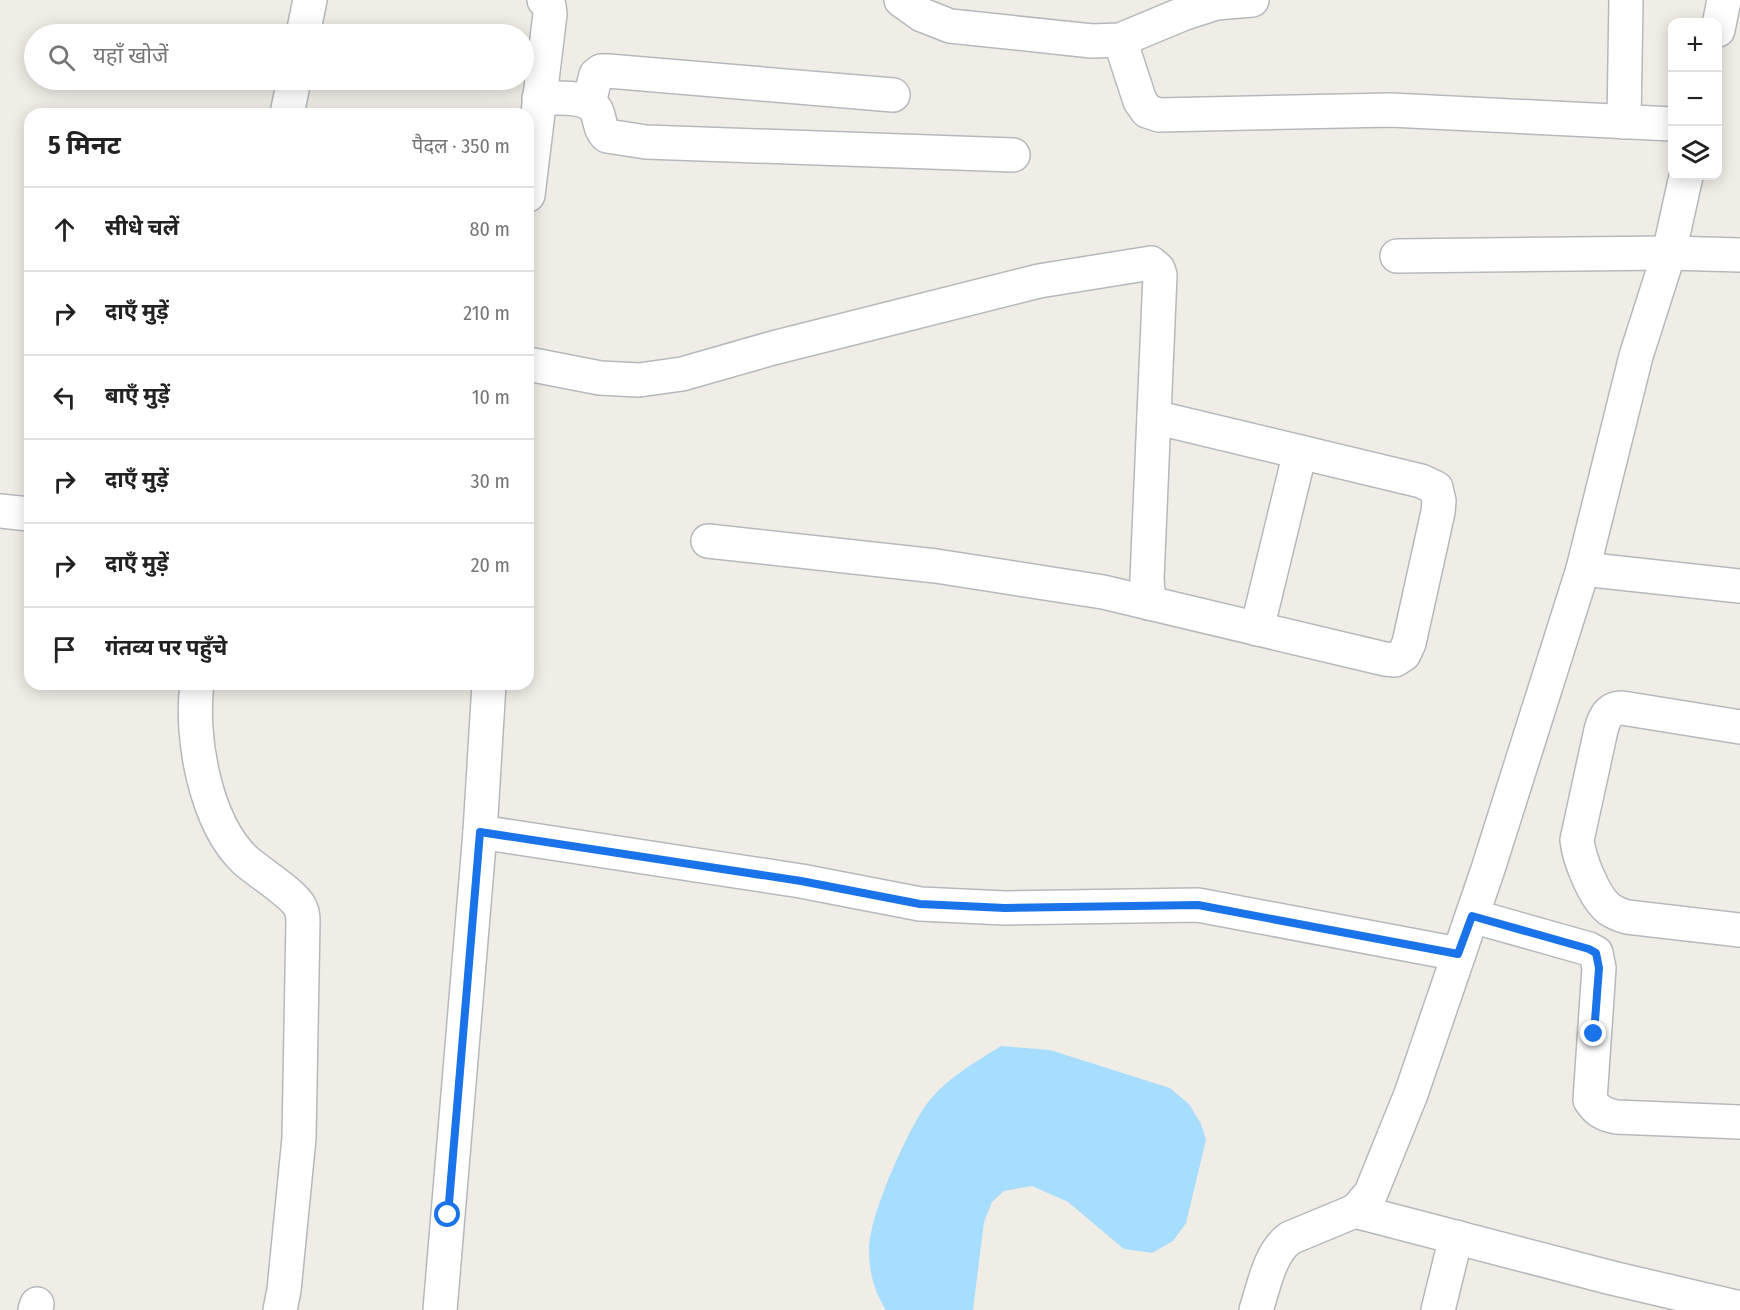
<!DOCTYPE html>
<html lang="hi">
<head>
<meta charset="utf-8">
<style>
	:root { --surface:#fff; --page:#f2f2f2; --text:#222; --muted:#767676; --line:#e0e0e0 }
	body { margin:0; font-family:"Fira Sans Condensed","Noto Sans Devanagari",sans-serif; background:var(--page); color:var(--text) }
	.controls { position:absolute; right:18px; top:18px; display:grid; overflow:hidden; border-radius:12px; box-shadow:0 3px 15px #0003 }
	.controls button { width:54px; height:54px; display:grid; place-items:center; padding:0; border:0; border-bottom:2px solid var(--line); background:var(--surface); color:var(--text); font:30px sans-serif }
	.stop { position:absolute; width:18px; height:18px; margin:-14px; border:4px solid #1a73e8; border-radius:50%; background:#fff }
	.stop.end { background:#1a73e8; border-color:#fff; box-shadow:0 2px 6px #0008 }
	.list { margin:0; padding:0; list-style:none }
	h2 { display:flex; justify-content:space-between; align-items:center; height:78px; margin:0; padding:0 24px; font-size:26px }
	h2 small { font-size:20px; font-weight:400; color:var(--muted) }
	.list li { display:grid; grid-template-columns:39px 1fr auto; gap:18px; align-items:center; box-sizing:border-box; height:84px; padding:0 24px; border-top:2px solid var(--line) }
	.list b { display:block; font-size:22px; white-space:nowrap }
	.list em { font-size:20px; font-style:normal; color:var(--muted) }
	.icon { flex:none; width:33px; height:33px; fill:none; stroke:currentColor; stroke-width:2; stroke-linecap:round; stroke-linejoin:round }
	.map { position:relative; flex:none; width:1740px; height:1310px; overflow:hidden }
	.search { position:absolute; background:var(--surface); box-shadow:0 3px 15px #0003; left:24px; top:24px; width:510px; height:66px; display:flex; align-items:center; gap:15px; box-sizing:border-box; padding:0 21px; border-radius:33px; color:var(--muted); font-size:22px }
	.panel { position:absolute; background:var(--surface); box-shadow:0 3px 15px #0003; left:24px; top:108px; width:510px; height:582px; border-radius:18px }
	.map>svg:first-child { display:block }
	.water { fill:#a7ddfe }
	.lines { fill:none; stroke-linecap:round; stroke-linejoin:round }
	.street-casing { stroke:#b6b9bc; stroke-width:36 }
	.street { stroke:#fff; stroke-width:33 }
	.route { stroke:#1a73e8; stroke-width:8 }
</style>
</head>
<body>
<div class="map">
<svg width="1740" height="1310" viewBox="0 0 1740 1310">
	<rect width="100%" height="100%" fill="#f0ede6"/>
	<path class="water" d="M1001 1046 1050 1050 1170 1088 1189 1104 1201 1124 1206 1140 1186 1223 1173 1241 1152 1253 1124 1249 1068 1202 1032 1186 1004 1191 992 1202 984 1222 973 1310H886C874 1291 869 1272 869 1249 870 1214 906 1134 926 1105 945 1079 974 1063 1001 1046Z"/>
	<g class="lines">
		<defs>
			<g id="street">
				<path d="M901 0 922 15 950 26 1092 41 1120 40 1185 13 1216 3 1252 0"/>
				<path d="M1718 30 1724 0"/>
				<path d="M303 34 310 0"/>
				<path d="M1120 40 1140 101 1147 111 1159 115 1391 110 1672 124"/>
				<path d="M539 98C557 99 592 93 598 115 600 122 601 131 607 136L646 142 1013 155"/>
				<path d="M589 102 596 75 601 71H608L893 95"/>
				<path d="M287 114 294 80"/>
				<path d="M1624 122 1626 0"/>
				<path d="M528 195 550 14 549 6 544 0"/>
				<path d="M1397 256 1669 253 1740 255"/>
				<path d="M528 364 600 378 639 380 682 374 773 348 1039 281 1151 263 1158 269 1160 275 1147 579 1149 603"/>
				<path d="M0 511 29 514"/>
				<path d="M708 541 936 566 1103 592 1385 659 1395 660 1404 654 1409 643 1438 512 1439 501 1436 488 1421 481 1154 417"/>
				<path d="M1583 569 1740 586"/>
				<path d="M1257 629 1300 452"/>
				<path d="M197 684C190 736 205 822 245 860 258 872 293 893 300 907 302 911 303 916 303 920L299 1138 284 1290 280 1310"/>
				<path d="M1740 727 1622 708C1608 708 1604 719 1601 730L1577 840C1579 859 1594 897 1609 909 1615 913 1620 915 1627 917L1740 930"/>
				<path d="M480 832 801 881 920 904 1005 908 1198 905 1458 954"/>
				<path d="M1472 916 1589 949 1596 953 1599 968 1590 1100C1597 1111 1603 1114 1616 1117L1740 1122"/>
				<path d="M1355 1211 1612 1278 1740 1308"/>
				<path d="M35 1310 37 1304"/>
				<path d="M440 1310 480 832 489 684"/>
				<path d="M1256 1310C1264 1287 1269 1253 1290 1238L1355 1211 1360 1206 1371 1193 1411 1094 1488 869 1583 569 1636 356 1669 253 1686 176"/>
				<path d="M1438 1310 1456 1237"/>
			</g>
		</defs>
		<use href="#street" class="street-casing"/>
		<use href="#street" class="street"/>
	</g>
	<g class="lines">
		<path class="route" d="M448 1215 480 832 801 881 920 904 1005 908 1198 905 1458 954 1472 916 1589 949 1596 953 1599 968 1594 1034"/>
	</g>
</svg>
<div class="controls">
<button>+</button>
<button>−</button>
<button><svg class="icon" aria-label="layers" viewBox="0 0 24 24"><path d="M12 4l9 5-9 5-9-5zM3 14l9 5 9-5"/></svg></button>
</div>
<div class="stop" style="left:448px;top:1215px"></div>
<div class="stop end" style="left:1594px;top:1034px"></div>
<div class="search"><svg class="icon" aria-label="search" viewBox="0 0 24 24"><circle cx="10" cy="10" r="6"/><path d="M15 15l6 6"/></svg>यहाँ खोजें</div>
<section class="panel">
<h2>5 मिनट<small>पैदल · 350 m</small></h2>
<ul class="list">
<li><svg class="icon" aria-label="ahead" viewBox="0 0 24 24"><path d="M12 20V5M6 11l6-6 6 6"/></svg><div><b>सीधे चलें</b></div><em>80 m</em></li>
<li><svg class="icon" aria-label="right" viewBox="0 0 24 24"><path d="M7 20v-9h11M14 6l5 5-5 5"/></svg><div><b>दाएँ मुड़ें</b></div><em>210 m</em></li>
<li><svg class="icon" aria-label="left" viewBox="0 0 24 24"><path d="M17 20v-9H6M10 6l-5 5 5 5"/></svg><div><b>बाएँ मुड़ें</b></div><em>10 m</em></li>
<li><svg class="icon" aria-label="right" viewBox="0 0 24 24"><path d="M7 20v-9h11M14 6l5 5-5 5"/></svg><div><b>दाएँ मुड़ें</b></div><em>30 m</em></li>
<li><svg class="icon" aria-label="right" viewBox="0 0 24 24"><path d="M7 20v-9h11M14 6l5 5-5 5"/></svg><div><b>दाएँ मुड़ें</b></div><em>20 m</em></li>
<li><svg class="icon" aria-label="arrive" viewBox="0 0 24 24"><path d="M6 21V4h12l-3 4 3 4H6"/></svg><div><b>गंतव्य पर पहुँचे</b></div></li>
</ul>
</section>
</div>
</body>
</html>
